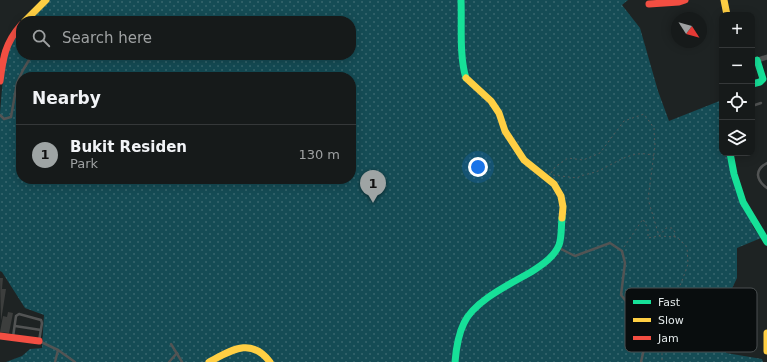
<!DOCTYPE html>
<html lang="en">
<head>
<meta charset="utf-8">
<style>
	:root { --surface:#161a1a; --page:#1f2323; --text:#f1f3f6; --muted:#9ea1a2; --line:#353839; --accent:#9ea4a4 }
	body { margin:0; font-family:"DejaVu Sans",sans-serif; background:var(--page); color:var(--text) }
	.controls { position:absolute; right:12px; top:12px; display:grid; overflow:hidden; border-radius:8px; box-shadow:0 2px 10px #0003 }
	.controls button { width:36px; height:36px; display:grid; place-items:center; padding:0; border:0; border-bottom:1px solid var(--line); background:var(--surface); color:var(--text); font:20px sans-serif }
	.compass { position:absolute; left:671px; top:12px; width:36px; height:36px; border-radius:50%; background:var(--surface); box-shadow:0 2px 10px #0003; rotate:126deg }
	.you { position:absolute; left:478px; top:167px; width:14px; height:14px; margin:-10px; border:3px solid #fff; border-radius:50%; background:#1a73e8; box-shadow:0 0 0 6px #1a73e833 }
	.badge { display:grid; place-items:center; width:26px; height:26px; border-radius:50%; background:var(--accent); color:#111; font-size:13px; font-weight:700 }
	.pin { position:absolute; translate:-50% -33px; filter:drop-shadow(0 1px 2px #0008) }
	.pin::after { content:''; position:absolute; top:21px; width:14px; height:12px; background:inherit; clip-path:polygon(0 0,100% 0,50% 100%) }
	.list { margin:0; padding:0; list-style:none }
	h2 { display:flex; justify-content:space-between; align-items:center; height:52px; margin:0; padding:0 16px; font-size:17px }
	h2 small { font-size:13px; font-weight:400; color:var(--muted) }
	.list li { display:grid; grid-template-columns:26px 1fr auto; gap:12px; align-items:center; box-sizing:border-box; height:60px; padding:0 16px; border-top:1px solid var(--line) }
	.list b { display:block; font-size:15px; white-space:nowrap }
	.list p { margin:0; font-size:13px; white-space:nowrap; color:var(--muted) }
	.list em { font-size:13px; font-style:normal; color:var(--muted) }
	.icon { flex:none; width:22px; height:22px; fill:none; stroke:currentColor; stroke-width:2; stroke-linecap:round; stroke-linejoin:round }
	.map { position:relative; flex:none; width:767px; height:362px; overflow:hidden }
	.search { position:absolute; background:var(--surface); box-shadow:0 2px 10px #0003; left:16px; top:16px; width:340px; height:44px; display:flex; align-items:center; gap:10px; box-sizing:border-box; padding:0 14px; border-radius:16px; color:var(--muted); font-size:15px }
	.panel { position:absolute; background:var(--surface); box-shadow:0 2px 10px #0003; left:16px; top:72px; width:340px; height:112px; border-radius:16px }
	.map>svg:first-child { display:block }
	.park { fill:url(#park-dots); fill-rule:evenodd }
	.building { fill:#3c3e3d }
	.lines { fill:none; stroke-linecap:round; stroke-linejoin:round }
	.path { stroke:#565959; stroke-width:1; stroke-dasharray:2 3; stroke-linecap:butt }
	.lane { stroke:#525454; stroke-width:2.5 }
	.street { stroke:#525454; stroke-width:5 }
	.fast { stroke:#16e098; stroke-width:7 }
	.slow { stroke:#ffcf43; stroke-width:7 }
	.jam { stroke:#f24e42; stroke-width:7 }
	.key { fill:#090d0e; stroke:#4a4f50; stroke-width:1 }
	.key-label { font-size:11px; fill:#e3e9ea }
</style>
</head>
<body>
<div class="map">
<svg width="767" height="362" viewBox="0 0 767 362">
	<defs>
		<pattern id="park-dots" width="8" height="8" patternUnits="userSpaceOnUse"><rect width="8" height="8" fill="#154c55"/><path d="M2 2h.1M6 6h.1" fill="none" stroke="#37666e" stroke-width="1.8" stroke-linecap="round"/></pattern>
	</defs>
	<rect width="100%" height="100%" fill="#1e2323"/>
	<path class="park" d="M47 0H628L622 5 640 28 658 91 669 121 722 100V153H728L753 227 761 238 737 248V278L715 324 752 313 753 327 729 339 726 353 762 359 763 362H6L22 356 30 349 42 348 44 315 25 308 2 272 0 271V113L5 53 21 27V55H351V21H27ZM21 77H351V179H21Z"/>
	<g class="building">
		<path d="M0 278H3L2 289H6L1 321Z"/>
		<path d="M8 312 13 313 9 333 0 332 3 316 7 317Z"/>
	</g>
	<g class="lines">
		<g class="path">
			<path d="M551 173 555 167 568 158 583 160 600 153 624 121 644 114 654 128 655 146 648 199 659 236 677 237 687 247 688 264 682 281 666 316 669 327 662 341V362"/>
			<path d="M553 175 577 178C583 174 591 174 598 171 616 163 634 148 654 156"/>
			<path d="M624 247 643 219 648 229V238L659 236 666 228H672L675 232 674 237"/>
		</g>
		<g class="lane">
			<path d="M752 106 761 103"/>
			<path d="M0 115 4 119 11 117 17 83 23 70 32 55"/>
			<path d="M767 163C754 170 756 180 767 188"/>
			<path d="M559 248 575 256 610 243 622 251 625 263 621 295 639 317 647 336 641 362"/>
			<path d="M15 326 41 330"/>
			<path d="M13 337 16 316 19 314 41 320 42 323 39 341 58 350 75 362"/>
			<path d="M171 344 182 362"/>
			<path d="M55 362 58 350"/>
			<path d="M169 362 177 353"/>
		</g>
		<path class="street" d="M752 62 767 57"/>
		<g class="fast">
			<path d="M461 0C462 23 459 56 466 78"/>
			<path d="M752 84 760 82 763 79 757 60"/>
			<path d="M730 153 734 174 743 202 767 242"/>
			<path d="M455 362C456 350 458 335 464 323 474 301 510 284 531 272 542 265 554 257 559 245 562 237 561 226 562 218"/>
		</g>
		<g class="slow">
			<path d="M724 0 727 15"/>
			<path d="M25 21 46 0"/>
			<path d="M466 78 491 101 499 113 505 131 524 160 554 184 561 196 563 207 562 218"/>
			<path d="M767 333V351"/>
			<path d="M209 362C232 350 251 337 270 362"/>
		</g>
		<g class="jam">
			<path d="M649 4 679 2 685 0"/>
			<path d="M0 81C3 58 5 43 21 25"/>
			<path d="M0 336 39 341"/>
		</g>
	</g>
	<rect x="625" y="288" width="132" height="64" rx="6" class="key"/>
	<rect x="633" y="300" width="18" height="4" fill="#16e098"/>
	<rect x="633" y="318" width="18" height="4" fill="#ffcf43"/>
	<rect x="633" y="336" width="18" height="4" fill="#f24e42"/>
	<g class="key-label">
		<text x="658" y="306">Fast</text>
		<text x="658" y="324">Slow</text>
		<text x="658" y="342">Jam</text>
	</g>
</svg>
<div class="controls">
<button>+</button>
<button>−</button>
<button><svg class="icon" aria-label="locate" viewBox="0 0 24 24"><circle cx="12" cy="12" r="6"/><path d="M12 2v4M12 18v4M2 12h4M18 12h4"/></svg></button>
<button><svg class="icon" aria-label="layers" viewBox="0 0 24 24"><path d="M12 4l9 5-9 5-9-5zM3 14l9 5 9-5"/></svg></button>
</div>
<svg class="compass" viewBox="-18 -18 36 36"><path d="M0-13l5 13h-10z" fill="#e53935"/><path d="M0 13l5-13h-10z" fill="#9ea1a2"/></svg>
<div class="you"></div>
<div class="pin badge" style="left:373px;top:203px">1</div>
<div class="search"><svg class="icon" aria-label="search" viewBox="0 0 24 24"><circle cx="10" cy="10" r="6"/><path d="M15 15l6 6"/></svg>Search here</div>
<section class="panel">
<h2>Nearby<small></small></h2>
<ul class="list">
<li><span class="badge">1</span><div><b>Bukit Residen</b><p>Park</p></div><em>130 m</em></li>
</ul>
</section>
</div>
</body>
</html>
